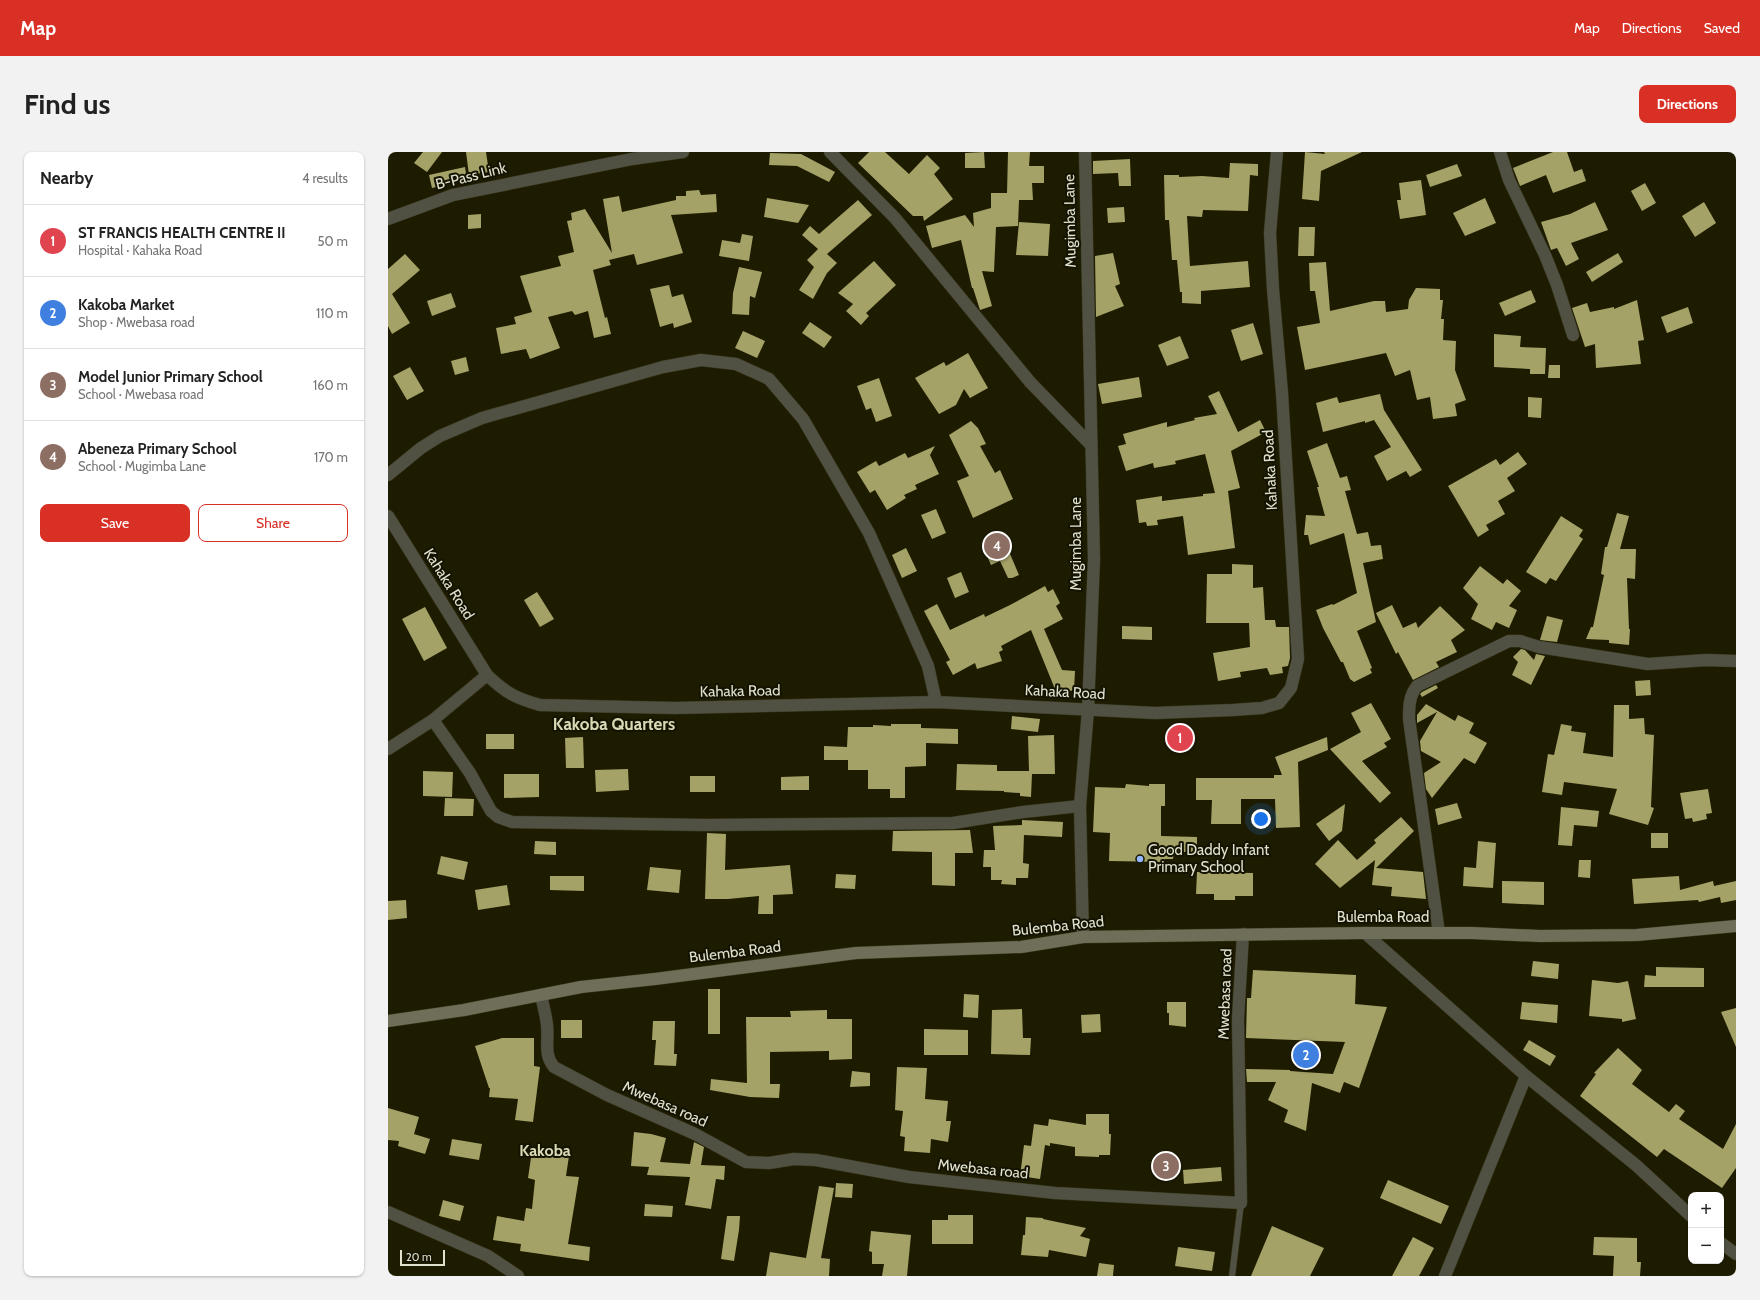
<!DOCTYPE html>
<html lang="en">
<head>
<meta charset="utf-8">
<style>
	:root { --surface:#fff; --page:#f2f2f2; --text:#222; --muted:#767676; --line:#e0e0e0; --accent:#d93025 }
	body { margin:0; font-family:Cabin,sans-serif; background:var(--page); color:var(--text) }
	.controls { position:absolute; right:12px; bottom:12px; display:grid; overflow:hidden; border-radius:8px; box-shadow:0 1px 3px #0004 }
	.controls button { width:36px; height:36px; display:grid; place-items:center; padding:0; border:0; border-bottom:1px solid var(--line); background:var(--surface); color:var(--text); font:20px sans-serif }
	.scale { position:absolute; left:12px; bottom:10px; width:45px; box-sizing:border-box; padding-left:4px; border:2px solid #e1e1d0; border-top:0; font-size:11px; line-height:14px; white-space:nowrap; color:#e1e1d0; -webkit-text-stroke:3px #141300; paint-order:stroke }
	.you { position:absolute; left:873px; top:667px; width:14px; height:14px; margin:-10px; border:3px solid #fff; border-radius:50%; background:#1a73e8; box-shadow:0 0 0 6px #1a73e833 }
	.badge { display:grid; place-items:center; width:26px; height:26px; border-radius:50%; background:var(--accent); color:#fff; font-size:13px; font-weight:700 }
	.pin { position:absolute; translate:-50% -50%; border:2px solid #fff; box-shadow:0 1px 4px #0006 }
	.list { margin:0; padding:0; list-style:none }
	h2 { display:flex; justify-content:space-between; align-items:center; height:52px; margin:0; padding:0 16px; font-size:17px }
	h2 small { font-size:13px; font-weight:400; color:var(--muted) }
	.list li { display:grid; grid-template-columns:26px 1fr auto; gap:12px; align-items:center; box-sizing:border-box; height:72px; padding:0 16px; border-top:1px solid var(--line) }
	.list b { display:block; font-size:15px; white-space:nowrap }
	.list p { margin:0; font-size:13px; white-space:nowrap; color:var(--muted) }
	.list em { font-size:13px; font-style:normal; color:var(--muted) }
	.actions { display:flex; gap:8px; padding:12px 16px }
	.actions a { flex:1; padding:9px 0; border:1px solid var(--accent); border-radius:8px; text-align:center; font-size:14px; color:var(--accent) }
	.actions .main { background:var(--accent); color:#fff }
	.map { position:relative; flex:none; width:1348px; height:1124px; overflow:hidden; border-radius:8px }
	header { display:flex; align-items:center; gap:24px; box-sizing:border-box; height:56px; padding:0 20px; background:var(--accent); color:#fff }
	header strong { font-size:19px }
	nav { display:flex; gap:22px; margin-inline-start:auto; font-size:14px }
	.intro { display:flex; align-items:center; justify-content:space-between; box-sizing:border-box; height:96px; padding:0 24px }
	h1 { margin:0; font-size:28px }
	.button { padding:10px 18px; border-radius:8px; background:var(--accent); color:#fff; font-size:14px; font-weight:700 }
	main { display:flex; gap:24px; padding:0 24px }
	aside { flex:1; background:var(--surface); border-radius:8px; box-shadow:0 1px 3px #0004 }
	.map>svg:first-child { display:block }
	.building { fill:#a4a267 }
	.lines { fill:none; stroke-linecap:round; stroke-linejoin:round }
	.lane-casing { stroke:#39381d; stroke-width:7 }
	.street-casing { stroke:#39381d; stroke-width:13 }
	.secondary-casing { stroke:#39381d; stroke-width:13 }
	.lane { stroke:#505043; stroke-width:6 }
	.street { stroke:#505043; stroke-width:12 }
	.secondary { stroke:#6f6f59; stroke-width:12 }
	.poi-dot { fill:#94b7fd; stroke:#141300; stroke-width:1.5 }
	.labels { text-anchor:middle; stroke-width:4; stroke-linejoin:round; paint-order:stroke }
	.street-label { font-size:15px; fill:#e1e1d0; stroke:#141300 }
	.poi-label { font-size:15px; fill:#e1e1d0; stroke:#141300; text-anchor:start }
	.neighbourhood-label { font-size:16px; font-weight:bold; fill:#dad9b6; stroke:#141300 }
	.quarter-label { font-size:17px; font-weight:bold; fill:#dad9b6; stroke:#141300 }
</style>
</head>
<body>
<header>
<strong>Map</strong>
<nav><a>Map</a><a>Directions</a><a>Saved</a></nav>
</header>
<div class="intro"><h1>Find us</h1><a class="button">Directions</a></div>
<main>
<aside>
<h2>Nearby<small>4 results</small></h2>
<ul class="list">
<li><span class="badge" style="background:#e0444e">1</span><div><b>ST FRANCIS HEALTH CENTRE II</b><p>Hospital · Kahaka Road</p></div><em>50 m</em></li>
<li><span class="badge" style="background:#3f7fe0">2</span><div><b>Kakoba Market</b><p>Shop · Mwebasa road</p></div><em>110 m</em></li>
<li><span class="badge" style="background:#8d6e63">3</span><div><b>Model Junior Primary School</b><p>School · Mwebasa road</p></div><em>160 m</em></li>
<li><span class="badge" style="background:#8d6e63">4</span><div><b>Abeneza Primary School</b><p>School · Mugimba Lane</p></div><em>170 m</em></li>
</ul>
<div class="actions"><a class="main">Save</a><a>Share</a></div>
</aside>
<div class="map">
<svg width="1348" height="1124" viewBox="0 0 1348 1124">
	<rect width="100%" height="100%" fill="#1e1c00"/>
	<g class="building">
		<path d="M35 0H54L39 20 26 11Z"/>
		<path d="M78 0H98L101 20 81 23Z"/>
		<path d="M481 0H497L521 22 539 3 552 16 546 22 565 47 536 69 535 64H525L470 11Z"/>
		<path d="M596 0 597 16H577V1Z"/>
		<path d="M620 0H642L641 14H656V31H644L645 48H631L630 74 608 75 606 120 594 119 604 154 592 158 585 136H584L573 88 544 96 538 74 577 63 586 75 585 61 603 56V41H619Z"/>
		<path d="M917 0 937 2 936 0H974L933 19 931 49 914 47Z"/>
		<path d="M1165 0H1179L1186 20 1194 17 1198 29 1165 41 1158 23 1132 34 1125 16Z"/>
		<path d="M382 1 413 2 447 20 441 30 409 14 381 13Z"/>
		<path d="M742 7 743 34H731L730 21 705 22V9Z"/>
		<path d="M842 11 870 12V24L862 23 860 59 815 58 814 65 799 64 802 114 860 109 862 135 813 139V152L794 151V140H792L789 108H784L781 68H777L776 23H791V25L814 24 841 26Z"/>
		<path d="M1069 12 1074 24 1042 35 1038 23Z"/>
		<path d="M77 15 79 28 44 36 41 23Z"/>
		<path d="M1033 28 1038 63 1012 67 1009 48H1013L1011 31Z"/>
		<path d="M1257 31 1268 51 1254 59 1243 39Z"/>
		<path d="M311 38 313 43 328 42 329 60 283 63 295 101 249 113 246 102 221 108 223 113 205 118 217 166 219 165 223 182 206 186 200 159 187 163 184 159 160 165 172 196 142 207 138 197 113 202 108 176 128 172 126 165 144 160 132 124 173 114 170 104 186 100 179 69 184 68 183 61 197 57 224 101 215 47 231 44 234 60 288 48V44H298V39Z"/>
		<path d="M379 46 421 53 410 71 376 65Z"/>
		<path d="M1097 46 1108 71 1077 84 1065 61Z"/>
		<path d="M470 48 484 63 439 102 449 111 439 121 425 147 411 138 426 115 419 108 430 97 414 83 422 74 431 82Z"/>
		<path d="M1207 50 1220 78 1183 91 1191 107 1178 114 1169 96 1163 98 1153 70 1182 62Z"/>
		<path d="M1316 50 1328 71 1307 85 1294 64Z"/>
		<path d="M736 55 737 70 720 71 719 56Z"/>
		<path d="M93 62V76L80 77V63Z"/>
		<path d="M631 70 662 72 660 104 628 103Z"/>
		<path d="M911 75H927L926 104H910Z"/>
		<path d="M354 82 365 84 361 109 331 104 334 88 352 91Z"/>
		<path d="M725 101 732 132 727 134 736 154 708 165 707 104Z"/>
		<path d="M1230 101 1235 110 1204 130 1198 120Z"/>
		<path d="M17 102 32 118 4 142 22 171 4 182 0 174V117Z"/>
		<path d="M486 109 508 133 478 161 481 164 473 173 458 159 465 152 450 141Z"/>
		<path d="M938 110 942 159 986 149H997L998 160 1020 157 1021 148 1028 136 1052 137V148H1055L1053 167H1056L1055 188 1068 189 1067 218 1078 248 1067 252 1069 264 1045 267 1042 245 1029 248 1022 218 1007 224 998 201 917 218 909 175 932 171 927 139H922L921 111Z"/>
		<path d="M351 115 374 120 367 146 362 144 361 163 344 162 345 141Z"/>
		<path d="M281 133 284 145 295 142 304 170 286 176 285 171 272 175 262 137Z"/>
		<path d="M1143 138 1148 150 1117 164 1111 151Z"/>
		<path d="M63 141 68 155 44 164 39 149Z"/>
		<path d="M1249 148 1256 188 1250 189 1253 212 1208 216 1207 192 1197 195 1184 156 1199 151 1202 160 1226 155V157Z"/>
		<path d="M1300 155 1305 171 1279 181 1273 165Z"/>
		<path d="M422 170 444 185 436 196 414 181Z"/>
		<path d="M865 171 875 202 853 209 843 178Z"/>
		<path d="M355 179 377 189 369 206 347 196Z"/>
		<path d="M1106 182 1133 184 1132 195 1158 196 1157 222H1142V217L1106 215Z"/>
		<path d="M792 184 801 206 779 214 770 193Z"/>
		<path d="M580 201 600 236 582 246 576 237 568 253 551 262 527 226 556 210 558 214Z"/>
		<path d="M78 205 81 219 67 223 63 209Z"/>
		<path d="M1161 213H1172V226H1160Z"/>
		<path d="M22 215 36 239 19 248 5 224Z"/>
		<path d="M751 225 754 245 714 252 710 232Z"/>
		<path d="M491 226 504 264 488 270 483 256 478 258 469 234Z"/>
		<path d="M831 239 850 280 872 268 878 280 843 299 852 336 840 339 847 396 800 403 795 364 769 368 770 373 759 374 758 370 751 371 748 348 774 344V349L815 344V342L827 341 817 302 787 309 788 312 766 316 765 311 738 319 730 294 738 292 735 282 779 270V275L807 268 806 266 829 262 820 244Z"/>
		<path d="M992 242 996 258 1034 318 1022 325 1018 319 999 329 986 304 1003 295 986 268 977 271V269L935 280 928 251 949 245 951 251Z"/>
		<path d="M1140 245 1154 246 1153 266 1140 265Z"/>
		<path d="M583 269 590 276 598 292 592 294 607 321 612 318 625 347 585 366 569 329 581 324 561 283Z"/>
		<path d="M939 291 952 326 959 324 963 338 957 339 969 382 980 380 983 394 993 393 995 407 975 411 988 470 969 479 984 516 982 517 984 521 966 530 962 527 955 510H953L935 476 928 458 944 452 945 453 969 441 956 381 922 393 920 383H916L918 363 937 364 929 335H931L919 299Z"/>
		<path d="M547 294 542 303 551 322 527 333 529 337 516 343 518 346 499 358 487 338 482 341 469 320 488 309 491 314 517 301 520 306Z"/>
		<path d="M1130 300 1139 312 1119 326 1127 339 1110 349 1117 362 1098 373 1101 378 1090 385 1060 334 1108 307 1112 313Z"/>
		<path d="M548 357 558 381 544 387 533 363Z"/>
		<path d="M1229 361 1241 364 1232 397H1248L1247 427 1239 426 1241 477H1242L1241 493 1221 491V488L1198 487 1203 475H1205L1216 423 1213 422 1217 395H1219Z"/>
		<path d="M1173 364 1195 378 1191 384 1195 387 1168 429 1162 426 1158 432 1138 420Z"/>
		<path d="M617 390 631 423 624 426H620L612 409 603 413 597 399Z"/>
		<path d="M518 396 529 419 514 426 504 403Z"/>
		<path d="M844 412 865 413V436L875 435 877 468H887L888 475H901L902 506 900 514 894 515 895 521 882 523 879 516 852 520 853 525 830 529 825 501 862 495 861 471H818L819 422H844Z"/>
		<path d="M1092 414 1115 432 1119 427 1133 439 1121 454 1129 458 1121 476 1108 470 1104 478 1083 467 1090 452 1075 436Z"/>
		<path d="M573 420 581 440 567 446 559 426Z"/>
		<path d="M657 434 660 440 665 437 672 451 668 454 675 467 656 477 674 518 687 519 686 538 669 542 643 478 613 494 615 498 611 500 614 509 589 517 587 511 565 523 558 510 562 508 536 459 549 452 562 478 596 462 597 465 622 453Z"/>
		<path d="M149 440 166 467 152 475 136 448Z"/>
		<path d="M1004 453 1015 476 1028 470 1030 476 1052 454 1077 478 1063 488 1069 500 1048 510 1051 515 1025 528 1010 500 1008 502 988 461Z"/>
		<path d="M37 455 59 496 36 509 14 467Z"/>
		<path d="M1159 464 1175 468 1169 490 1152 488Z"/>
		<path d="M734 474 764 475V488L734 487Z"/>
		<path d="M1133 497 1137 498 1146 508 1148 502 1157 504 1143 533 1124 523 1130 510 1125 505Z"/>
		<path d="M1262 528 1263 543 1248 544 1247 529Z"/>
		<path d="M1048 533 1050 536 1034 545 1032 542 1034 540Z"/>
		<path d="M983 551 1003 587 996 591 999 595 974 609 1003 641 992 651 942 597 973 580 963 561Z"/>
		<path d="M1038 552 1067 569 1070 563 1086 571 1081 581 1099 591 1087 612 1076 606 1044 646 1038 637 1036 621 1053 610 1033 599 1032 589 1049 560 1029 571V563Z"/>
		<path d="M1226 553H1241V567L1256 566 1257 582 1266 583 1263 655 1266 656 1260 673 1221 662 1229 637 1176 630 1174 643 1154 640 1160 602 1166 603 1173 572 1184 574 1183 579 1198 581 1195 601 1225 605Z"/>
		<path d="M624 564 652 567 650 580 623 577Z"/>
		<path d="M503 572H533V576L570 577V592L538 591V614L517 615V646H502V637H480V618H460V608H436V594L459 595 460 575H485V573L503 574Z"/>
		<rect x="98" y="582" width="28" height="15"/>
		<path d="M666 583 667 622H644L643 645 632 644V641L616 640V639L568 638 569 612 609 613V619H641L640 584Z"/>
		<path d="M195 585 196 616H178L177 586Z"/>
		<path d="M939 585 940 598 910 610 912 675 888 676 887 647H853V672H823L824 648H808V626H886V623H894L887 605Z"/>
		<path d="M240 617 241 638 208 640 207 618Z"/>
		<path d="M35 619 65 620 64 645 35 644Z"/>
		<path d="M116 622H151V645L116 646Z"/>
		<rect x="302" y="624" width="25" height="16"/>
		<path d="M421 624V638H393V625Z"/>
		<path d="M738 632 761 634V632H777V654H773V684L809 685V700H786L785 707H777V710L721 709 722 681 705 680 707 635 737 636Z"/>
		<path d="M1320 637 1324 661 1318 662 1319 667 1305 670 1304 666 1297 667 1292 641Z"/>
		<path d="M57 646 86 647 85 664H56Z"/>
		<path d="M1069 651 1074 666 1050 673 1047 657Z"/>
		<path d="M957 652 954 679 941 689 928 672Z"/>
		<path d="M1173 655 1211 659 1209 675 1186 673 1184 694 1170 693Z"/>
		<path d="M1013 665 1026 679 988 716 1035 720 1038 747 1003 744 1004 735 984 733 987 708 952 736 927 712 950 688 969 708 988 691 986 688Z"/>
		<path d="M634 668 675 670 674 685 636 683 635 711 641 712 640 726H628V733L613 732 614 728H603V715H595L596 698H607L605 674 634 673Z"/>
		<path d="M582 678 585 701H567V734L544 733V700L504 699 505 679Z"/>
		<path d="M319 681 338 682 337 718 402 713 405 742 385 743V762H370L371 744 340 747H317Z"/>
		<rect x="1263" y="681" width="17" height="15"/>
		<path d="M147 689 168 690V703L146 702Z"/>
		<path d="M1090 689 1108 691 1105 736 1075 734 1076 715 1088 716Z"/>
		<path d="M53 704 80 710 76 728 49 722Z"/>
		<path d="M1191 708H1203L1202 726 1190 725Z"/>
		<path d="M262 715 293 718 291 741 259 738Z"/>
		<path d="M809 720 865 721V744H847V748H826V742H808Z"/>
		<path d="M448 722 468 723 467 737 447 736Z"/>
		<path d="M162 724H196V739L162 738Z"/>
		<path d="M1291 724 1292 738 1325 729 1326 734 1348 729V748L1333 751 1332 745 1311 750 1310 748 1246 752 1244 727Z"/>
		<path d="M1114 729 1156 730V753L1114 751Z"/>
		<path d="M119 733 122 753 90 758 87 738Z"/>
		<path d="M18 748 19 766 0 768V749Z"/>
		<path d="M1145 809 1171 812 1170 827 1143 824Z"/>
		<path d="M1268 815 1316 816V835H1256L1257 823 1268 824Z"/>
		<path d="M865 818 968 823 967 852 999 855 971 936 956 930 952 941 924 931 918 979 896 970 900 958 880 948 888 930H859L858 917 902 918V919L945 922 957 890 858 886 859 846H863Z"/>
		<path d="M1204 828 1230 831 1240 829 1248 867 1234 870V867L1201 864Z"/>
		<rect x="320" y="837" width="12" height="45"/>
		<path d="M576 842 591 843 590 866 575 865Z"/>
		<path d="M779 850H798V875L781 873V861H779Z"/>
		<path d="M1134 850 1170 853 1169 871 1132 867Z"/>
		<path d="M1348 856V895L1333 860Z"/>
		<path d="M634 857 635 886H643L642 903 603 902 604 858Z"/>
		<path d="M439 858V867H464V907L441 908V899L382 900V932H392L391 946 362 945 322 938 323 927 359 931 358 865H403L402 859Z"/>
		<path d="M712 862 713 880 694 881 693 863Z"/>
		<rect x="173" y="868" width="21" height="18"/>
		<path d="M265 869H287L286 902H289L288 914 266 913 268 888H264Z"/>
		<path d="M536 877 580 878V903H536Z"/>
		<path d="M114 886H146V914L152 915 145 970 127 968 130 947 101 945 102 936H101L87 894Z"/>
		<path d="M1141 888 1168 904 1162 914 1135 898Z"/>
		<path d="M1230 896 1254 918 1244 932 1281 960 1288 952 1297 959 1291 967 1335 997 1348 972V1016L1334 1036 1276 997 1269 1005 1192 944 1208 922 1206 921Z"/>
		<path d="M509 915 539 916 537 947 560 949 558 969H563L560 990 543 987 542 1001 516 999 517 985 512 984 515 959 507 958Z"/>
		<path d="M464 919 482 921V934L462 935Z"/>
		<path d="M0 956 31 965 26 982 42 987 37 1002 10 994 11 989 0 988Z"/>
		<path d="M698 962H721V982H723L722 1003H711V1005L687 1004V995L662 991V994L657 993 652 1027 632 1024 636 993 643 994 646 972 660 974 661 967 698 973Z"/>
		<path d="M246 980 263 982 278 986 272 1010 302 1012 306 990 316 995 313 1013 337 1014 336 1028 328 1027 323 1057 297 1053 302 1025 259 1023 261 1015 243 1014Z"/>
		<path d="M64 987 94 992 91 1008 61 1003Z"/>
		<path d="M144 999 181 1004 178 1024 191 1025 180 1092 202 1095 201 1109 132 1099 133 1092 105 1088 109 1064 136 1069 138 1056 144 1057 147 1028 140 1026Z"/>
		<path d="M833 1015 834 1029 796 1032 795 1018Z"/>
		<path d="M1000 1028 1061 1054 1053 1072 992 1046Z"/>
		<path d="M448 1031 465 1032 464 1046 447 1045Z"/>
		<path d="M431 1034 446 1036 433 1106 442 1107 441 1124H378L382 1100 418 1106Z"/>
		<path d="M55 1048 76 1054 72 1069 51 1064Z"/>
		<path d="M257 1052 285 1054 284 1065 256 1064Z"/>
		<path d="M560 1063H585V1092H544V1068H560Z"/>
		<path d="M339 1064H352L351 1078 346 1109 333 1107Z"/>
		<path d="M638 1065 655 1066V1067L698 1076 692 1084 702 1087 698 1105 661 1098 660 1105 633 1103 635 1083H637Z"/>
		<path d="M884 1074 936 1096 922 1124H863Z"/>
		<path d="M483 1079 523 1083 519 1124H494L496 1112H484V1100L481 1099Z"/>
		<path d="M1025 1085 1046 1096 1031 1124H1004Z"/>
		<path d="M1206 1085 1249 1086V1110H1253L1252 1124H1225L1226 1104 1205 1103Z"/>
		<path d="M790 1095 827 1100 824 1119 787 1114Z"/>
		<path d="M711 1111 726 1113 725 1124H709Z"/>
	</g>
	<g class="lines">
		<defs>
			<path id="lane" d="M844 1124 853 1051"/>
			<g id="street">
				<path d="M442 0 507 66 642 230 703 293"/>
				<path d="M1112 0 1121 28 1157 103 1169 133 1185 183"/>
				<path d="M0 67 65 43 244 7 295 0"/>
				<path d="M0 323 33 296 52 284 94 266 275 215 313 208 348 212 381 227 415 267 481 381 540 514 548 550"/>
				<path d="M0 364 99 523C118 541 127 546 152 553L287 556 548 550 767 561 845 558 874 556 891 551 903 536 910 507 894 241 885 137 882 81 889 0"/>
				<path d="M45 568 82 621 103 659 110 665 124 670 317 673 565 671 635 660 692 654"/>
				<path d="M0 597 45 568 99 523"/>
				<path d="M977 781 1138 924 1249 1014 1303 1064"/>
				<path d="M1051 781 1021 567C1021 555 1021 544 1029 534L1121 489H1132L1151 495 1260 512 1318 508 1348 509"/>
				<path d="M695 785 692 654 700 558 706 407 697 0"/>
				<path d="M153 843C155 853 158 863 159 873 161 889 155 902 166 915L219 943 307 982 358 1010 381 1011 406 1007 428 1008 521 1025 667 1041 853 1051 850 867 855 782"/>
				<path d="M0 1060 100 1104 130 1124"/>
				<path d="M1333 1091 1348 1102"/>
				<path d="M1057 1124 1138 924"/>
			</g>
			<path id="secondary" d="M0 869 76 858 193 835 267 827 468 801 633 795 695 785 977 781H1084L1152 784 1249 783 1348 774"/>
		</defs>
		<use href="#lane" class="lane-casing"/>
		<use href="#street" class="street-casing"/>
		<use href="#secondary" class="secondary-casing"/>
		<use href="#lane" class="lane"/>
		<use href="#street" class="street"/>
		<use href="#secondary" class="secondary"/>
	</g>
	<circle class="poi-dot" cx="752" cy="707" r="4"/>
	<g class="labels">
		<g class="street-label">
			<text transform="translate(83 24) rotate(-14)" y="5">B-Pass Link</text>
			<text transform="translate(682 69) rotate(-91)" y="5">Mugimba Lane</text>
			<text transform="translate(882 318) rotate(-93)" y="5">Kahaka Road</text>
			<text transform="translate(688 392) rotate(-90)" y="5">Mugimba Lane</text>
			<text transform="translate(61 432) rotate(58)" y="5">Kahaka Road</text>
			<text transform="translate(352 539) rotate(-1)" y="5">Kahaka Road</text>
			<text transform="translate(677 540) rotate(3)" y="5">Kahaka Road</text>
			<text x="995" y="770">Bulemba Road</text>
			<text transform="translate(670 774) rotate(-6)" y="5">Bulemba Road</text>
			<text transform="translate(347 800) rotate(-7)" y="5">Bulemba Road</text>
			<text transform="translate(837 842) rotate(-88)" y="5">Mwebasa road</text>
			<text transform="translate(277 952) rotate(24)" y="5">Mwebasa road</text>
			<text transform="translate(595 1017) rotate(6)" y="5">Mwebasa road</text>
		</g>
		<g class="poi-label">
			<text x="760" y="703">Good Daddy Infant<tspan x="760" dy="17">Primary School</tspan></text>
		</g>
		<g class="neighbourhood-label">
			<text x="157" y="1004">Kakoba</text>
		</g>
		<g class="quarter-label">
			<text x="226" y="578">Kakoba Quarters</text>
		</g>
	</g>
</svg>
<div class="controls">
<button>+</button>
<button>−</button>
</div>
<div class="scale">20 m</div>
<div class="you"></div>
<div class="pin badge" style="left:792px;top:586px;background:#e0444e">1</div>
<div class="pin badge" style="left:918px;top:903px;background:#3f7fe0">2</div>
<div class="pin badge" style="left:778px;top:1014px;background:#8d6e63">3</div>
<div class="pin badge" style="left:609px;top:394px;background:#8d6e63">4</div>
</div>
</main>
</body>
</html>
